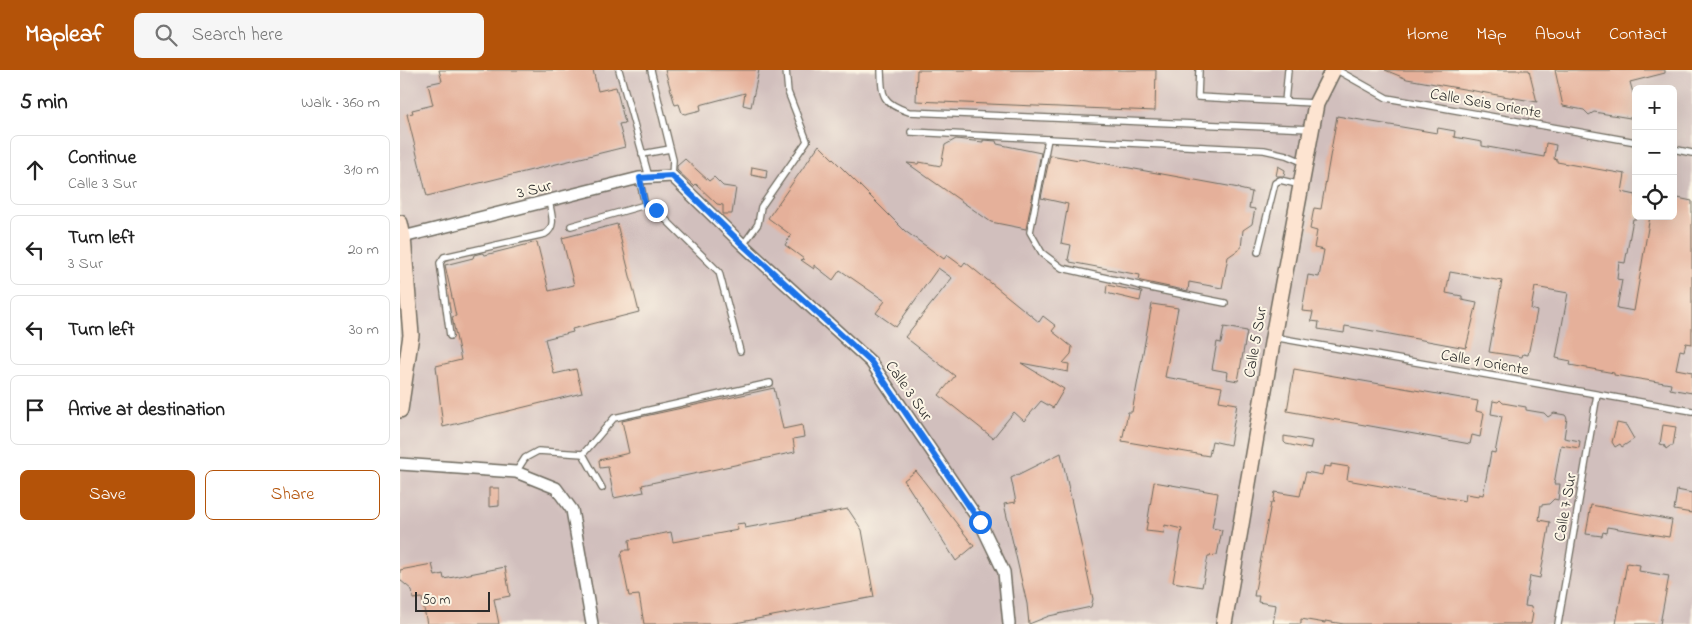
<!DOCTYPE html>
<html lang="en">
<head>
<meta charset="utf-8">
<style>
	:root { --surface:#fff; --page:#f6f6f6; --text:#222; --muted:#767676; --line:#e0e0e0; --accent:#b45309 }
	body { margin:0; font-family:"Indie Flower",sans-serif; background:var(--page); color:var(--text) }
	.controls { position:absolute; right:15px; top:15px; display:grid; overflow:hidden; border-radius:8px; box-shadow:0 5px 20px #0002 }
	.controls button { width:45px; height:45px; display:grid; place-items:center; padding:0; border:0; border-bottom:1px solid var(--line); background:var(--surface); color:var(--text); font:25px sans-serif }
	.scale { position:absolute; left:15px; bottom:12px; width:75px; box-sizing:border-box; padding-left:5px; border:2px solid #2b2b2b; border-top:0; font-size:14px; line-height:18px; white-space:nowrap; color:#2b2b2b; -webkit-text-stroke:4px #fcf5e5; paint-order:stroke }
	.stop { position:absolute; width:15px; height:15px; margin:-11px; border:4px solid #1a73e8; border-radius:50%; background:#fff }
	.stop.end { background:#1a73e8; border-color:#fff; box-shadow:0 1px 5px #0008 }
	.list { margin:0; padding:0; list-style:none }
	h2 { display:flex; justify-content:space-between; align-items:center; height:65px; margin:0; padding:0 20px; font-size:21px }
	h2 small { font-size:16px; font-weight:400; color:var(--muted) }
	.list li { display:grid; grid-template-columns:32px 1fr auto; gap:15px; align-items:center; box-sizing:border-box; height:70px; margin:0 10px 10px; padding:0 10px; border:1px solid var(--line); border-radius:8px }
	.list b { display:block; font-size:19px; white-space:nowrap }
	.list p { margin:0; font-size:16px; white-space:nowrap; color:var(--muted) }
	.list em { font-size:16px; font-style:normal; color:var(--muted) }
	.actions { display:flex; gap:10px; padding:15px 20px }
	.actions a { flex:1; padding:11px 0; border:1px solid var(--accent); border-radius:8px; text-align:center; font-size:18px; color:var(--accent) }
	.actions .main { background:var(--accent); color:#fff }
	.icon { flex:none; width:28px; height:28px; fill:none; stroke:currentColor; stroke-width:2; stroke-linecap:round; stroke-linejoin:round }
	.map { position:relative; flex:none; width:1292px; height:554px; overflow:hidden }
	header { display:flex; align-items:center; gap:30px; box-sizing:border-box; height:70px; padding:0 25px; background:var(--accent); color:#fff }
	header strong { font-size:24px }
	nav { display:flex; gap:28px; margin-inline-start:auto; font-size:18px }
	.search { width:350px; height:45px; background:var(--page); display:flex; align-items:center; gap:12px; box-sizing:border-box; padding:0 18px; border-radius:8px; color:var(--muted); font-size:19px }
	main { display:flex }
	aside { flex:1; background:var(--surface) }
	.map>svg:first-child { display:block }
	.industrial { fill:#d1bfbd; fill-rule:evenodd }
	.building { fill:#e5b09a }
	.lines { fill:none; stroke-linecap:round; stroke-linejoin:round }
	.lane-casing { stroke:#6e6a5e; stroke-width:8 }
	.street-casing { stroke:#6e6a5e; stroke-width:14 }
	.secondary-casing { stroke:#6e6a5e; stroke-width:18 }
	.lane { stroke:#fff; stroke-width:5.5 }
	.street { stroke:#fff; stroke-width:11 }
	.secondary { stroke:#fde4d1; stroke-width:15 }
	.route { stroke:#1a73e8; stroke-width:6 }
	.labels { text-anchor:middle; stroke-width:4; stroke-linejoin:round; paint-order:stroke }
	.street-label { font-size:16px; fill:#2b2b2b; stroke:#fcf5e5 }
</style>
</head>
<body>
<header>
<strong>Mapleaf</strong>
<div class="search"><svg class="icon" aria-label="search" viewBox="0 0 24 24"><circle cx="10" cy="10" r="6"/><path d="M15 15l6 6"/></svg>Search here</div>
<nav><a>Home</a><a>Map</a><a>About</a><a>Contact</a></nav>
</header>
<main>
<aside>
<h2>5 min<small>Walk · 360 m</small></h2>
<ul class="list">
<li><svg class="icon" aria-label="ahead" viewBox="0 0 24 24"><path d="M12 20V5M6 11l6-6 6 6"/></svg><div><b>Continue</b><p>Calle 3 Sur</p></div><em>310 m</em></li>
<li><svg class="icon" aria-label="left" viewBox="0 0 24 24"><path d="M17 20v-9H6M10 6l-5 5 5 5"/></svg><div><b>Turn left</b><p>3 Sur</p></div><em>20 m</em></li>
<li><svg class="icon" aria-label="left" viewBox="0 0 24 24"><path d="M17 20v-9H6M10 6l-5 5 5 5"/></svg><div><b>Turn left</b></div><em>30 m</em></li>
<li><svg class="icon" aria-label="arrive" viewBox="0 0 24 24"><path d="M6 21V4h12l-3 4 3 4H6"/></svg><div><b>Arrive at destination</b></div></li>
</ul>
<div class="actions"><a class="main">Save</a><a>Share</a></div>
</aside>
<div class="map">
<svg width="1292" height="554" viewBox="0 0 1292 554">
	<rect width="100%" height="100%" fill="#fcf5e5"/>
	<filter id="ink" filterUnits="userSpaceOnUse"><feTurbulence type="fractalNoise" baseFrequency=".02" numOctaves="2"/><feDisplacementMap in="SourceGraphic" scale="10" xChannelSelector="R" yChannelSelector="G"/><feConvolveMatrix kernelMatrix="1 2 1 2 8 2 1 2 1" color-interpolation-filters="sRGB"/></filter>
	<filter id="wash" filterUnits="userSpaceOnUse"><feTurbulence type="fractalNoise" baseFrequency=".0096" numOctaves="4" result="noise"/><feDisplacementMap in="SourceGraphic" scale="20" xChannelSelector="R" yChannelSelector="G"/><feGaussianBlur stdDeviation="1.12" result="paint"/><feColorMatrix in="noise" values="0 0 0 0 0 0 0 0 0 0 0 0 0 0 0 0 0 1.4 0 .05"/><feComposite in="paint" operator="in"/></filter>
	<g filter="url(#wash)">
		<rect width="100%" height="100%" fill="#eae0be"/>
		<path class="industrial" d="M0 0H1292V554H0ZM1236 19H1273V146H1236Z"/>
		<g id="blocks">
			<g class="building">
				<path d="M39 0H193L198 21 216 17 225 53 219 54 225 77 27 126 7 44 13 43 12 40 33 35 28 14 42 11Z"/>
				<path d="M265 0H359L351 37 343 35 345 23 300 35 301 40 285 44 282 43 279 34 275 35Z"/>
				<path d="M517 0H756L755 41 516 31Z"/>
				<path d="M985 0H1129L1137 32 1007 9Z"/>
				<path d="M1155 0H1265V3L1230 12 1236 34V49L1194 42 1189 45 1184 40 1163 36Z"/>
				<path d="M937 46 1037 63 1038 58 1055 61 1054 67 1082 72V76L1144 87 1146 73 1156 75 1154 89 1157 90V92L1225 104 1222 122 1236 125V149H1233L1225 193 1219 192 1217 209 1222 210 1217 238 1234 241 1250 146H1273V127L1292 131V274L1286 273 1284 281 1280 280 1276 299 1292 302V323L1270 319 1271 314 1214 305V303L1170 295 1171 291 1156 288 1168 223 1135 217 1131 239 1137 241 1128 285 1123 284 1122 287 1089 282 1102 211 1050 202 1046 223 1062 226V230L1077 233 1066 278 957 258 945 256 944 263 918 259 919 252 911 251 913 242 902 241 908 205 919 207 924 180 914 178 917 161 910 159 914 138 921 139Z"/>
				<path d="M556 69 583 72V70L596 71 597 74 641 83 626 159 591 152 507 93 518 94 519 92 541 96 545 75Z"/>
				<path d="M419 75 505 161 544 189 547 185 562 196 565 192 639 252 643 246 656 256 652 261 672 277 671 284 663 293 669 294 668 302 621 293 664 319 653 338 641 331 624 351 614 342 593 368 539 325 555 306 505 267 552 208 538 198 496 257 476 243 485 231 440 200 433 210 414 195V199L401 190 404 189 385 175 391 165 368 148Z"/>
				<path d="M650 85 679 90 680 89 839 118V119L852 122 849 138 855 139 852 154 843 160 841 178 828 187 822 218 789 212 788 221 741 211 739 210 740 205 670 192V190H668L671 175 661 173 668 134 641 128Z"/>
				<path d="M285 89 309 111 314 107 323 116 336 118 332 144H323V135L317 134 296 114 294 116 277 100V96Z"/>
				<path d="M878 96 885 100 884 106H876Z"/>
				<path d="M352 97 367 100 366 108 351 105Z"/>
				<path d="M217 154 239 242 172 259 173 262 145 269 154 304 176 299 182 323 43 357 36 296 61 290 52 247 56 246 45 195 73 188 74 185 82 183 85 185 137 172 149 221 174 215 162 168Z"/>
				<path d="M707 215 742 222 740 231 706 223Z"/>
				<path d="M752 234 778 238 765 307 822 317 819 331 837 334 830 375 812 371 809 386 722 371 728 342H732Z"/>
				<path d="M824 257 847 261 838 311 827 309 828 302 812 299 817 272 821 273Z"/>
				<path d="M894 299 1078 331 1076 341 1084 343 1080 367 1072 365 1070 374 887 341Z"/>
				<path d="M374 318 383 359 402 355 404 367 393 369 395 382 242 415 244 422 214 428 208 397 200 398 199 390 229 383 222 351Z"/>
				<path d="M1100 330 1103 333 1126 337V340L1144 343 1148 347 1154 343 1165 345 1167 348 1164 368 1180 371 1179 378 1161 375 1154 414H1160L1158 430 1154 429 1149 434 1141 435 1139 450 1150 452 1140 508 1130 506 1125 536 1132 537 1131 542 1133 543 1131 554H944L925 551V553L901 549V554H873L876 535 858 532 859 526H854L871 433H873L875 422 900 426 906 402 922 405 924 396 931 397V394L949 397 947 410 1065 431 1066 424 1079 426V424L1083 425 1091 382 1095 383 1102 346 1091 344 1093 331 1098 332Z"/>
				<path d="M1217 353 1226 355 1234 369 1222 377 1220 374 1215 377 1212 372Z"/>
				<path d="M1263 355 1276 357 1273 376H1270L1266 379 1264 375 1260 374Z"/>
				<path d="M884 366 912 371 910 379 886 374 884 372Z"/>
				<path d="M661 383 693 529 691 537 649 546 629 554 627 534 604 434 616 432 611 408Z"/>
				<path d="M516 401 574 476 556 491 504 410Z"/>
				<path d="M754 412 818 423 812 458 822 460 817 485 808 486 802 517 773 512 782 459 765 455 764 463 746 461Z"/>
				<path d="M89 418H99V436L89 437Z"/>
				<path d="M1277 420 1292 423V443L1274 440Z"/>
				<path d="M1191 435 1272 450 1269 467 1207 457 1206 463 1203 462 1202 466 1186 464Z"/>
				<path d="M448 439 462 460 474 527 330 554H244L239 525 229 526 221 486 223 480H230L229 470 271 462 273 472 338 460 336 454 344 453 345 458Z"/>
				<path d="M1227 493 1240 495 1239 501 1269 506 1260 554H1216Z"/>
				<path d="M32 494 35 506 43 504 44 509 105 497 110 526 94 529 99 554H27L22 528 13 529 12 520 0 510V500Z"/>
			</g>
		</g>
	</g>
	<g filter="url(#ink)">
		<use href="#blocks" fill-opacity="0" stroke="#6e6a5e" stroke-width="1"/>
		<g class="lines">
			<defs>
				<g id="lane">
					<path d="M219 0 249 107"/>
					<path d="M251 0 273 90 272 106"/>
					<path d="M481 0C482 27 482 33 509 42L911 59"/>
					<path d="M799 0 798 27 914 33"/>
					<path d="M937 0 987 28 1236 72"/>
					<path d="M885 32 888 0"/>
					<path d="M511 62 864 80 886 85 905 93"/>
					<path d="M648 69 630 162 642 183 662 198 738 215"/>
					<path d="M1273 79 1292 83"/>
					<path d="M242 84 270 79"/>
					<path d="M239 108 245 135 256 140 319 202 340 281"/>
					<path d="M171 156 245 135"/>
					<path d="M343 175 358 154 361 137 407 71 388 22 386 0"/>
					<path d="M858 182 875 113 880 110 901 115"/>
					<path d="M740 216 825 233"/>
					<path d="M50 266 40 193 44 187 145 164C157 157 151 143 149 131"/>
					<path d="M873 267 1292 341"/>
					<path d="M183 384 214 348 370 313"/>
					<path d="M116 402 125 388 138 381 183 384 202 418"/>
					<path d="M1158 554 1197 325"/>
				</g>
				<g id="street">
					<path d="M3 167 239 108 272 106 343 175 471 292 580 452 604 502 609 554"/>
					<path d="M0 394 116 402 156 418 172 440 192 554"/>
				</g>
				<g id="secondary">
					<path d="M0 153 3 167 11 265 0 340"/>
					<path d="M824 554 873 267 916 34 933 0"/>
				</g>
			</defs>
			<use href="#lane" class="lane-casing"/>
			<use href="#street" class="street-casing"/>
			<use href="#secondary" class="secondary-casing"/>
			<use href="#lane" class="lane"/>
			<use href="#street" class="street"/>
			<use href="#secondary" class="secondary"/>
		</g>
	</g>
	<g class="lines" filter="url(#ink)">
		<path class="route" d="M256 140 245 135 240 108 272 106 343 175 471 292 580 452"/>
	</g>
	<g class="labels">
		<g class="street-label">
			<text transform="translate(1086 32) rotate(10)" y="6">Calle Seis Oriente</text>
			<text transform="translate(134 118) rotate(-14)" y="6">3 Sur</text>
			<text transform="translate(854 272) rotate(-80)" y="6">Calle 5 Sur</text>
			<text transform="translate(1085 291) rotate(10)" y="6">Calle 1 Oriente</text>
			<text transform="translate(510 320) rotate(55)" y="6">Calle 3 Sur</text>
			<text transform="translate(1164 437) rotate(-80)" y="6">Calle 7 Sur</text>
		</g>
	</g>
</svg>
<div class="controls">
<button>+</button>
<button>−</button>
<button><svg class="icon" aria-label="locate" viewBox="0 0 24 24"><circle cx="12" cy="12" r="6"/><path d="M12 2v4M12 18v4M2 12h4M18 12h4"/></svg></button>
</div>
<div class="scale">50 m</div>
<div class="stop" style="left:580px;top:452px"></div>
<div class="stop end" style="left:256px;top:140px"></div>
</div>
</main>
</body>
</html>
